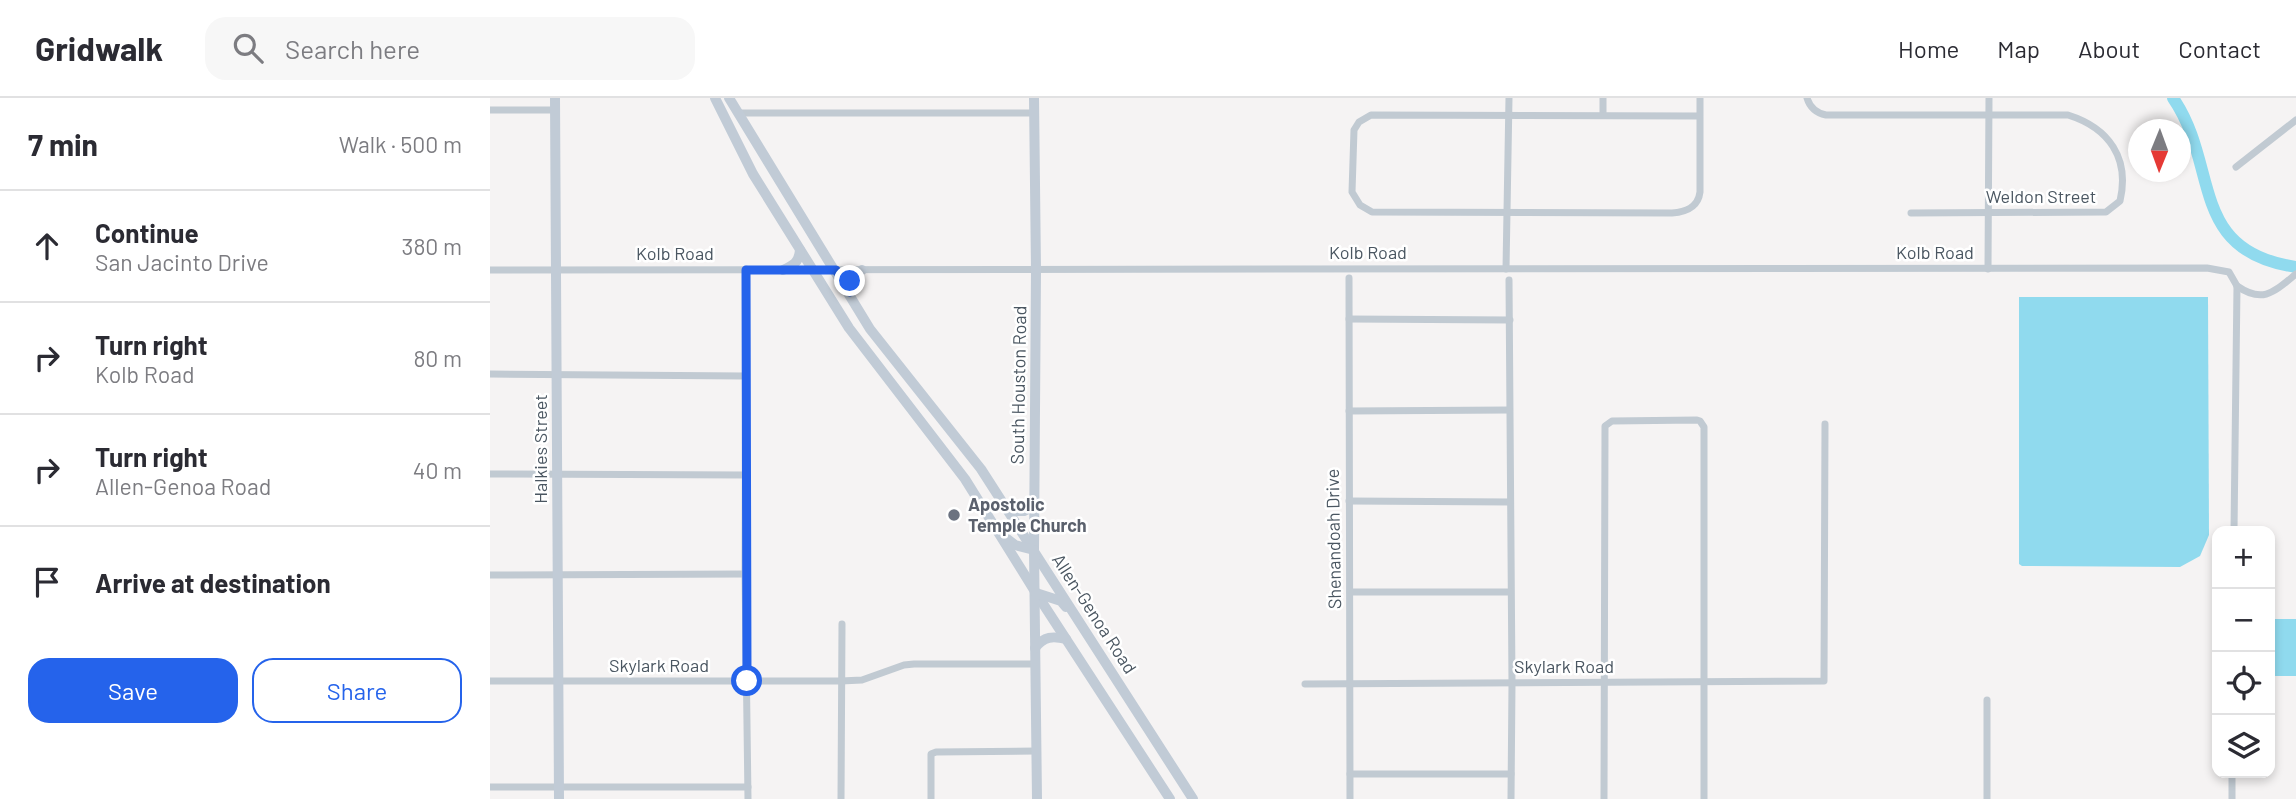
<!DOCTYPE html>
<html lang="en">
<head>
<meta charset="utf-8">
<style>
	:root { --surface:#fff; --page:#f7f7f7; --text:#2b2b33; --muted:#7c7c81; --line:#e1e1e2; --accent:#2563eb }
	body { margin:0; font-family:Barlow,sans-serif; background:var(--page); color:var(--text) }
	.controls { position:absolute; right:21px; bottom:21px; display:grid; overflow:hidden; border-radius:14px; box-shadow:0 4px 10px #0003 }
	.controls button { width:63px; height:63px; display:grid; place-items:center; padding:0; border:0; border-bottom:2px solid var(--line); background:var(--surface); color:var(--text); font:35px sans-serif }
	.compass { position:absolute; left:1638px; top:21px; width:63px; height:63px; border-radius:50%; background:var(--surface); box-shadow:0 4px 10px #0003; rotate:181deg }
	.stop { position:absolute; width:21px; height:21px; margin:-16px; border:5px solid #2563eb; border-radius:50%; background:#fff }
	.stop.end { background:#2563eb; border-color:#fff; box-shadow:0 2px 7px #0008 }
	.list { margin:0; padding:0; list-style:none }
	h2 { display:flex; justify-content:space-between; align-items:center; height:91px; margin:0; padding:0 28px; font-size:30px }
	h2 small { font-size:23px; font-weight:400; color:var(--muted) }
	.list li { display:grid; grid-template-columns:46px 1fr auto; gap:21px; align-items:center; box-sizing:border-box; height:112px; padding:0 28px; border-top:2px solid var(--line) }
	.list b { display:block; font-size:26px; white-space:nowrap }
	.list p { margin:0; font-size:23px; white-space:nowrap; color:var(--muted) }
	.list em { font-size:23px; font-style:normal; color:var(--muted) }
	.actions { display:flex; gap:14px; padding:21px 28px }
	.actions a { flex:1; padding:16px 0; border:2px solid var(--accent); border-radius:21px; text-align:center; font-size:24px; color:var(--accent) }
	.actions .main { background:var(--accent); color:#fff }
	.icon { flex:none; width:38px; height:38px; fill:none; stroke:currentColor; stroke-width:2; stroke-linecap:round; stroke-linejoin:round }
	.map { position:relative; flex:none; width:1806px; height:701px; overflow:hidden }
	header { display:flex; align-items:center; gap:42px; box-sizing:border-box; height:98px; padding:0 35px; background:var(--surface); border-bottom:2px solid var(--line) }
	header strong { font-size:33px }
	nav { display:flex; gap:38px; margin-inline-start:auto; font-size:24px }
	.search { width:490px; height:63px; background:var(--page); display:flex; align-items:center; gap:18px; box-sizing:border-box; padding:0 24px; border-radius:21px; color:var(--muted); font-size:26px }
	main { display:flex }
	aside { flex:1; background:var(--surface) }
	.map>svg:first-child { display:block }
	.water { fill:#90daee }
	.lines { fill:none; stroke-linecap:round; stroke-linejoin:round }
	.river { stroke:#90daee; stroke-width:12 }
	.street { stroke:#c1cad2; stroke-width:7 }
	.secondary { stroke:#c1cbd6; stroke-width:10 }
	.route { stroke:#2563eb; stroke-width:9 }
	.worship-dot { fill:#6b7280; stroke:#fff; stroke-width:2.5 }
	.labels { text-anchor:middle; stroke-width:5; stroke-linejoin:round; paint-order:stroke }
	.street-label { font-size:18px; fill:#4a5661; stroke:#fff }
	.worship-label { font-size:18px; font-weight:bold; fill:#5b616d; stroke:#fff; text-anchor:start }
</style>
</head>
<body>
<header>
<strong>Gridwalk</strong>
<div class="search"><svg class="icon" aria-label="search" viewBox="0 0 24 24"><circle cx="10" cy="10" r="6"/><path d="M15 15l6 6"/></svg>Search here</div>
<nav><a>Home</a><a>Map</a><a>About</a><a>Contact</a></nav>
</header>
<main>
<aside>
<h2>7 min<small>Walk · 500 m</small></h2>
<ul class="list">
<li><svg class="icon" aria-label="ahead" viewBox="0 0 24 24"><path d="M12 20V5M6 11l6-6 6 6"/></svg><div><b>Continue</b><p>San Jacinto Drive</p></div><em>380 m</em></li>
<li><svg class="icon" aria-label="right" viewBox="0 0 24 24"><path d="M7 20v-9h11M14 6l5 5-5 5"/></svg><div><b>Turn right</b><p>Kolb Road</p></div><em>80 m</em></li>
<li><svg class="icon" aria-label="right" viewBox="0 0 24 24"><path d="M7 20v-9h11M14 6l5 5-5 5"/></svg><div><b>Turn right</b><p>Allen-Genoa Road</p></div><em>40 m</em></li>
<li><svg class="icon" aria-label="arrive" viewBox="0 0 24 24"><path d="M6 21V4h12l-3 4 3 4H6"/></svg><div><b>Arrive at destination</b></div></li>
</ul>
<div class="actions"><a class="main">Save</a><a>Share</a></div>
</aside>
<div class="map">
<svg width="1806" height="701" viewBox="0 0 1806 701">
	<rect width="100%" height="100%" fill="#f5f3f3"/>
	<g class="water">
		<path d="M1529 199H1718L1719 437 1710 458 1690 469 1532 468 1529 466Z"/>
		<path d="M1781 521H1806V578H1783L1780 575Z"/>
	</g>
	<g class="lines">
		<path class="river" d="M1683 0C1730 68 1697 153 1806 169"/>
		<g class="street">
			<path d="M1113 0V17"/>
			<path d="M1317 0C1320 10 1326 15 1336 17H1578C1619 30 1640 60 1630 103L1616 114 1421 115"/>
			<path d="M0 12H65"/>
			<path d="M249 15H544"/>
			<path d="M1210 18 881 17 869 24 864 32 862 94 870 107 882 114 1182 115C1195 114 1208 110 1210 94V0"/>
			<path d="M1746 69 1806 22"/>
			<path d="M256 171 255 476 258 701"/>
			<path d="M1016 171 1019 0"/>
			<path d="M1498 171 1499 0"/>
			<path d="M0 172 1717 170 1739 174 1747 188 1744 433"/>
			<path d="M859 180 860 701"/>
			<path d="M1019 182 1022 585 1021 701"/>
			<path d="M1747 188C1773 206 1784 194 1806 176"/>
			<path d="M859 221 1020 222"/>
			<path d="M0 276 255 278"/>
			<path d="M859 313 1019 312"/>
			<path d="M0 376 255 377"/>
			<path d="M859 403 1020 404"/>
			<path d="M0 477 255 476"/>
			<path d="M860 494H1020"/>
			<path d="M0 583H351L372 582 414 567 424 566H545"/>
			<path d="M815 586 1334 583 1335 326"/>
			<path d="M1497 602V701"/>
			<path d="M860 676H1021"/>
			<path d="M0 689H258"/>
			<path d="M351 701 352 526"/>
			<path d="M441 701V656L446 654 546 653"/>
			<path d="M1114 701 1115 328 1122 323 1207 322 1210 323 1214 329V701"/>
			<path d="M1742 701V675"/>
		</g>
		<g class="secondary">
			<path d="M65 0 69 701"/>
			<path d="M225 0 263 76 359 230 475 381 546 495 680 701"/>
			<path d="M239 0 380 231 491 371 703 701"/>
			<path d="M544 0 546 172 544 452 547 701"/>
			<path d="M293 172C304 167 309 164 310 152"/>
			<path d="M360 194C360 182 362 178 372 172"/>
			<path d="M519 413H534L544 408"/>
			<path d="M512 437 525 447 544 452"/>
			<path d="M546 495 571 503 576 509"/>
			<path d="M545 550C554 538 563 538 576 541"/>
		</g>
	</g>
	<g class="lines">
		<path class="route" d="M257 583 256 172H346L360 194V183"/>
	</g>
	<circle class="worship-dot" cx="464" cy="417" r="7"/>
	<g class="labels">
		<g class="street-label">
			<text x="1551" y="105">Weldon Street</text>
			<text x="878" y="161">Kolb Road</text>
			<text x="1445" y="161">Kolb Road</text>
			<text x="185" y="162">Kolb Road</text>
			<text transform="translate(529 287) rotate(-89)" y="6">South Houston Road</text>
			<text transform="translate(51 351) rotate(-90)" y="6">Halkies Street</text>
			<text transform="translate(844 441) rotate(-91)" y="6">Shenandoah Drive</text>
			<text transform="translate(604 516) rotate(57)" y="6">Allen-Genoa Road</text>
			<text x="169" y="574">Skylark Road</text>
			<text x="1074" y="575">Skylark Road</text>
		</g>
		<g class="worship-label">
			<text x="478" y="413">Apostolic<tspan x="478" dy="21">Temple Church</tspan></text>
		</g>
	</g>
</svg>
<div class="controls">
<button>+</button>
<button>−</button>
<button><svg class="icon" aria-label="locate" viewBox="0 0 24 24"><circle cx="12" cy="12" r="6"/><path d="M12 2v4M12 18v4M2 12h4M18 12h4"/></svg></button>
<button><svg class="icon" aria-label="layers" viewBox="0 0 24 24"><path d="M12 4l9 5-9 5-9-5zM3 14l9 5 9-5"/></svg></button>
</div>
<svg class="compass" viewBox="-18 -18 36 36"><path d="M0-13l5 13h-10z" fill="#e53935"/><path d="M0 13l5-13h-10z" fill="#7c7c81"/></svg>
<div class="stop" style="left:257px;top:583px"></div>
<div class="stop end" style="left:360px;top:183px"></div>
</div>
</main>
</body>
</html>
